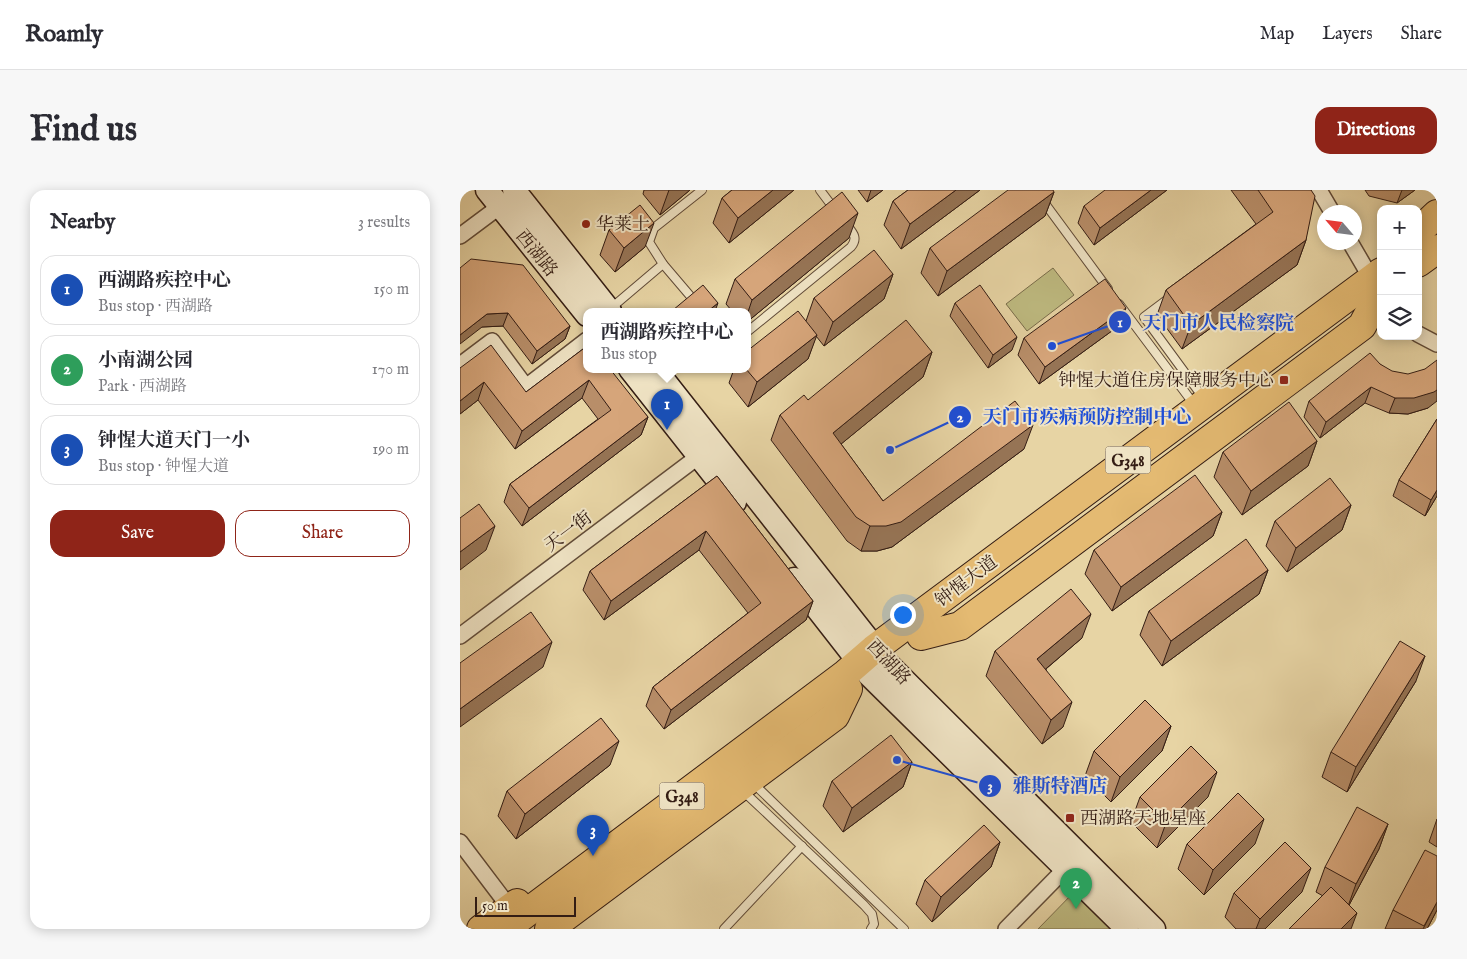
<!DOCTYPE html>
<html lang="en">
<head>
<meta charset="utf-8">
<style>
	:root { --surface:#fff; --page:#f7f7f7; --text:#2b2b33; --muted:#7c7c81; --line:#e1e1e2; --accent:#8f2418 }
	body { margin:0; font-family:"IM FELL English","Noto Serif SC",serif; background:var(--page); color:var(--text) }
	.controls { position:absolute; right:15px; top:15px; display:grid; overflow:hidden; border-radius:10px; box-shadow:0 2px 12px #0003 }
	.controls button { width:45px; height:45px; display:grid; place-items:center; padding:0; border:0; border-bottom:1px solid var(--line); background:var(--surface); color:var(--text); font:25px sans-serif }
	.compass { position:absolute; left:857px; top:15px; width:45px; height:45px; border-radius:50%; background:var(--surface); box-shadow:0 2px 12px #0003; rotate:298deg }
	.scale { position:absolute; left:15px; bottom:12px; width:101px; box-sizing:border-box; padding-left:5px; border:2px solid #341d14; border-top:0; font-size:14px; line-height:18px; white-space:nowrap; color:#341d14; -webkit-text-stroke:4px #efe3c4; paint-order:stroke }
	.you { position:absolute; left:442px; top:424px; width:18px; height:18px; margin:-12px; border:4px solid #fff; border-radius:50%; background:#1a73e8; box-shadow:0 0 0 8px #1a73e833 }
	.badge { display:grid; place-items:center; width:32px; height:32px; border-radius:50%; background:var(--accent); color:#fff; font-size:16px; font-weight:700 }
	.pin { position:absolute; translate:-50% -41px; filter:drop-shadow(0 1px 2px #0008) }
	.pin::after { content:''; position:absolute; top:26px; width:18px; height:15px; background:inherit; clip-path:polygon(0 0,100% 0,50% 100%) }
	.popup { position:absolute; left:123px; top:118px; width:168px; height:65px; box-sizing:border-box; display:grid; place-content:center; border-radius:10px; background:var(--surface); filter:drop-shadow(0 1px 4px #0005); font-size:16px; white-space:nowrap; color:var(--muted) }
	.popup b { font-size:19px; color:var(--text) }
	.popup::after { content:''; position:absolute; left:50%; top:100%; margin-left:-10px; border:10px solid transparent; border-top-color:var(--surface) }
	.list { margin:0; padding:0; list-style:none }
	h2 { display:flex; justify-content:space-between; align-items:center; height:65px; margin:0; padding:0 20px; font-size:21px }
	h2 small { font-size:16px; font-weight:400; color:var(--muted) }
	.list li { display:grid; grid-template-columns:32px 1fr auto; gap:15px; align-items:center; box-sizing:border-box; height:70px; margin:0 10px 10px; padding:0 10px; border:1px solid var(--line); border-radius:15px }
	.list b { display:block; font-size:19px; white-space:nowrap }
	.list p { margin:0; font-size:16px; white-space:nowrap; color:var(--muted) }
	.list em { font-size:16px; font-style:normal; color:var(--muted) }
	.actions { display:flex; gap:10px; padding:15px 20px }
	.actions a { flex:1; padding:11px 0; border:1px solid var(--accent); border-radius:15px; text-align:center; font-size:18px; color:var(--accent) }
	.actions .main { background:var(--accent); color:#fff }
	.icon { flex:none; width:28px; height:28px; fill:none; stroke:currentColor; stroke-width:2; stroke-linecap:round; stroke-linejoin:round }
	.map { position:relative; flex:none; width:977px; height:739px; overflow:hidden; border-radius:15px }
	header { display:flex; align-items:center; gap:30px; box-sizing:border-box; height:70px; padding:0 25px; background:var(--surface); border-bottom:1px solid var(--line) }
	header strong { font-size:24px }
	nav { display:flex; gap:28px; margin-inline-start:auto; font-size:18px }
	.intro { display:flex; align-items:center; justify-content:space-between; box-sizing:border-box; height:120px; padding:0 30px }
	h1 { margin:0; font-size:35px }
	.button { padding:12px 22px; border-radius:15px; background:var(--accent); color:#fff; font-size:18px; font-weight:700 }
	main { display:flex; gap:30px; padding:0 30px }
	aside { flex:1; background:var(--surface); border-radius:15px; box-shadow:0 2px 12px #0003 }
	.map>svg:first-child { display:block }
	.green { fill:#beba80; stroke:#796c4a }
	.lines { fill:none; stroke-linecap:round; stroke-linejoin:round }
	.lane-casing { stroke:#614b38; stroke-width:10 }
	.street-casing { stroke:#614b38; stroke-width:18 }
	.secondary-casing { stroke:#341d14; stroke-width:25 }
	.highway-casing { stroke:#341d14; stroke-width:30 }
	.lane { stroke:#efe3c4; stroke-width:8 }
	.street { stroke:#efe3c4; stroke-width:15 }
	.secondary { stroke:#efe3c4; stroke-width:22 }
	.highway { stroke:#e4ba72; stroke-width:28 }
	.wall { fill:#b88e69; stroke:#341d14 }
	.shaded-wall { fill:#967455; stroke:#341d14 }
	.building { fill:#d6a57a; stroke:#341d14 }
	.poi-dot { fill:#8f2418; stroke:#efe3c4; stroke-width:2 }
	.labels { text-anchor:middle; stroke-width:4; stroke-linejoin:round; paint-order:stroke }
	.shield { fill:#efe3c4; stroke:#6c5849; stroke-width:1 }
	.shield-label { font-size:16px; font-weight:bold; fill:#341d14 }
	.poi-label { font-size:18px; fill:#341d14; stroke:#efe3c4; text-anchor:start }
	.street-label { font-size:18px; fill:#341d14; stroke:#efe3c4 }
	.leader { fill:none; stroke:#1d4ed8; stroke-width:2 }
	.callout-dot { fill:#1d4ed8; stroke:#efe3c4; stroke-width:2 }
	.mark-label { font-size:15px; text-anchor:middle; font-weight:bold; fill:#fff }
	.callout-label { font-size:19px; text-anchor:middle; font-weight:bold; fill:#1d4ed8; stroke:#efe3c4; stroke-width:4; stroke-linejoin:round; paint-order:stroke }
</style>
</head>
<body>
<header>
<strong>Roamly</strong>
<nav><a>Map</a><a>Layers</a><a>Share</a></nav>
</header>
<div class="intro"><h1>Find us</h1><a class="button">Directions</a></div>
<main>
<aside>
<h2>Nearby<small>3 results</small></h2>
<ul class="list">
<li><span class="badge" style="background:#1a4fb4">1</span><div><b>西湖路疾控中心</b><p>Bus stop · 西湖路</p></div><em>150 m</em></li>
<li><span class="badge" style="background:#2e9e5b">2</span><div><b>小南湖公园</b><p>Park · 西湖路</p></div><em>170 m</em></li>
<li><span class="badge" style="background:#1a4fb4">3</span><div><b>钟惺大道天门一小</b><p>Bus stop · 钟惺大道</p></div><em>190 m</em></li>
</ul>
<div class="actions"><a class="main">Save</a><a>Share</a></div>
</aside>
<div class="map">
<svg width="977" height="739" viewBox="0 0 977 739">
	<rect width="100%" height="100%" fill="#e7d4a4"/>
	<filter id="stains"><feTurbulence type="fractalNoise" baseFrequency=".004" numOctaves="4"/><feColorMatrix values="0 0 0 0 .2 0 0 0 0 .09 0 0 0 0 .02 0 0 0 .5 -.17"/></filter>
	<radialGradient id="worn" r=".72"><stop offset=".6" stop-color="#630" stop-opacity="0"/><stop offset="1" stop-color="#630" stop-opacity=".3"/></radialGradient>
	<g class="green">
		<path d="M593 78 614 105 567 141 546 114Z"/>
		<path d="M616 700 655 739H578Z"/>
	</g>
	<g class="lines">
		<defs>
			<g id="lane">
				<path d="M242 0 194 38 189 52 203 74 243 121"/>
				<path d="M360 0 375 20"/>
				<path d="M575 0 648 99"/>
				<path d="M708 109 684 127 739 202"/>
				<path d="M659 114 730 209"/>
				<path d="M150 119 203 74"/>
				<path d="M287 142 391 57C399 47 392 42 385 33"/>
				<path d="M293 593 444 739"/>
				<path d="M282 600 404 715 412 724 414 734 411 739"/>
				<path d="M264 739 342 656"/>
			</g>
			<g id="street">
				<path d="M859 0 872 22"/>
				<path d="M0 46 47 11"/>
				<path d="M890 52 915 95"/>
				<path d="M958 144 977 154"/>
				<path d="M0 175 32 151 66 197 127 150"/>
				<path d="M0 446 239 266"/>
				<path d="M0 652 53 722"/>
				<path d="M546 739 606 678"/>
			</g>
			<g id="secondary">
				<path d="M27 0 127 125"/>
				<path d="M54 0 150 121"/>
				<path d="M170 179 275 312"/>
				<path d="M195 179 426 472 694 739"/>
				<path d="M334 389 409 485 667 739"/>
			</g>
			<g id="highway">
				<path d="M958 42 977 24"/>
				<path d="M958 73 977 59"/>
				<path d="M461 446 500 436 902 136 921 101"/>
				<path d="M21 739 57 713"/>
				<path d="M45 739 384 485 414 459 921 82"/>
				<path d="M89 739 375 526 388 499"/>
			</g>
		</defs>
		<use href="#lane" class="lane-casing"/>
		<use href="#street" class="street-casing"/>
		<use href="#secondary" class="secondary-casing"/>
		<use href="#highway" class="highway-casing"/>
		<use href="#lane" class="lane"/>
		<use href="#street" class="street"/>
		<use href="#secondary" class="secondary"/>
		<use href="#highway" class="highway"/>
	</g>
	<g class="wall">
		<path d="M184 0H230L200 25 183 4Z"/>
		<path d="M272 0H334L269 53 253 33 262 8Z"/>
		<path d="M398 0H423L407 12Z"/>
		<path d="M448 0H520L441 59 424 35 433 11Z"/>
		<path d="M707 0 634 55 618 33 624 16Z"/>
		<path d="M771 0H851L846 50 837 75 722 159 697 125 706 100 796 34Z"/>
		<path d="M905 0H955L937 13 909 6Z"/>
		<path d="M594 2 585 26 478 106 461 83 470 58Z"/>
		<path d="M149 40 185 57 155 82 140 65Z"/>
		<path d="M389 48 287 132V121H272L266 114 275 89Z"/>
		<path d="M0 78 110 136 105 149 72 174 43 136 22 137Z"/>
		<path d="M433 84 424 109 364 156 356 146 348 169 288 217 269 193 274 179H287L346 131 354 108Z"/>
		<path d="M495 113 552 160 528 178 490 126Z"/>
		<path d="M660 135 579 194 558 165 564 148Z"/>
		<path d="M127 156 188 227 181 245 62 336 44 312 50 294 138 229 122 208 55 259 18 210 0 224V178L66 202Z"/>
		<path d="M472 162 463 187 381 254 423 311 564 259 432 357 417 361H401L387 351 311 250 320 225 348 210Z"/>
		<path d="M920 174 968 218 948 224 929 223 905 213 860 248 844 227 849 211Z"/>
		<path d="M977 229V306L965 326 933 306 939 290Z"/>
		<path d="M857 251 848 276 782 325 754 287 763 262Z"/>
		<path d="M257 286 353 411 346 430 204 539 186 516 193 497 288 423 239 360 144 430 123 400 130 381Z"/>
		<path d="M891 315 882 340 827 382 806 356 815 331Z"/>
		<path d="M762 322 753 346 652 421 625 384 634 360Z"/>
		<path d="M808 380 799 404 702 476 680 445 689 421Z"/>
		<path d="M622 448 586 479 603 537 582 554 526 486 535 461Z"/>
		<path d="M956 491 887 602 862 587 871 562Z"/>
		<path d="M711 536 702 561 651 612 625 586 634 561Z"/>
		<path d="M452 572 443 597 383 642 363 616 372 591Z"/>
		<path d="M150 575 56 649 38 626 47 601Z"/>
		<path d="M680 607H748L697 658 671 632Z"/>
		<path d="M977 629V657L969 652Z"/>
		<path d="M928 634 919 659 889 715 863 706 856 702 865 677Z"/>
		<path d="M540 652 531 677 472 732 456 714 465 690Z"/>
		<path d="M727 654H795L744 705 718 679Z"/>
		<path d="M842 702 805 739H776L765 727 774 703Z"/>
		<path d="M933 720H977L967 739H925Z"/>
	</g>
	<g class="shaded-wall">
		<path d="M209 0H230L200 25Z"/>
		<path d="M313 0H334L269 53 278 28Z"/>
		<path d="M411 0H423L407 12Z"/>
		<path d="M496 0H520L441 59 450 34Z"/>
		<path d="M691 0H707L634 55 640 38Z"/>
		<path d="M942 0H955L937 13Z"/>
		<path d="M594 2 585 26 478 106 487 81Z"/>
		<path d="M398 23 389 48 287 132V125L292 110Z"/>
		<path d="M194 33 185 57 155 82 164 58Z"/>
		<path d="M846 50 837 75 722 159 731 135Z"/>
		<path d="M433 84 424 109 364 156 373 132Z"/>
		<path d="M258 113 255 121H248Z"/>
		<path d="M666 118 660 135 579 194 585 177Z"/>
		<path d="M48 123 43 136 22 137 0 154V145L27 124Z"/>
		<path d="M110 136 105 149 72 174 77 161Z"/>
		<path d="M357 145 348 169 288 217 297 192Z"/>
		<path d="M557 147 552 160 528 178 533 165Z"/>
		<path d="M472 162 463 187 364 268 373 243Z"/>
		<path d="M129 190 122 208 55 259 62 241Z"/>
		<path d="M24 192 18 210 0 224V211Z"/>
		<path d="M911 197 905 213 860 248 866 232Z"/>
		<path d="M977 200V211L968 218 948 224 929 223 935 208Z"/>
		<path d="M188 227 181 245 62 336 69 318Z"/>
		<path d="M573 235 564 259 432 357 417 361H401L410 336Z"/>
		<path d="M857 251 848 276 782 325 791 301Z"/>
		<path d="M977 300V306L965 326 971 310Z"/>
		<path d="M891 315 882 340 827 382 836 358Z"/>
		<path d="M762 322 753 346 652 421 661 397Z"/>
		<path d="M35 336 26 360 0 380V362Z"/>
		<path d="M246 341 239 360 144 430 151 411Z"/>
		<path d="M808 380 799 404 702 476 711 451Z"/>
		<path d="M353 411 346 430 204 539 211 520Z"/>
		<path d="M631 424 622 448 568 494 577 469Z"/>
		<path d="M92 452 83 477 0 537V519Z"/>
		<path d="M965 466 956 491 887 602 896 577Z"/>
		<path d="M612 512 603 537 582 554 591 530Z"/>
		<path d="M711 536 702 561 651 612 660 587Z"/>
		<path d="M159 551 150 575 56 649 65 624Z"/>
		<path d="M452 572 443 597 383 642 392 618Z"/>
		<path d="M757 582 748 607 697 658 706 633Z"/>
		<path d="M804 629 795 654 744 705 753 680Z"/>
		<path d="M928 634 919 659 887 719 896 694Z"/>
		<path d="M540 652 531 677 472 732 481 707Z"/>
		<path d="M851 678 842 702 805 739H796L800 729Z"/>
		<path d="M977 712V720L967 739H963Z"/>
		<path d="M897 723 891 739H881Z"/>
	</g>
	<g class="building">
		<path d="M272 0H313L278 28 262 8Z"/>
		<path d="M448 0H496L450 34 433 11Z"/>
		<path d="M548 0H593L594 2 487 81 470 58Z"/>
		<path d="M645 0H691L640 38 624 16Z"/>
		<path d="M798 0H851L855 6 846 50 731 135 706 100 813 22Z"/>
		<path d="M382 2 398 23 292 110 275 89Z"/>
		<path d="M180 15 194 33 164 58 149 40Z"/>
		<path d="M414 60 433 84 373 132 354 108Z"/>
		<path d="M11 69 63 75 110 136 77 161 48 123 27 124 0 145V78Z"/>
		<path d="M645 89 666 118 585 177 564 148Z"/>
		<path d="M243 95 258 113 248 121H213V120Z"/>
		<path d="M520 95 557 147 533 165 495 113Z"/>
		<path d="M338 121 357 145 297 192 286 179 287 161Z"/>
		<path d="M446 130 472 162 373 243 423 311 555 211 573 235 441 332 426 336H410L396 327 320 225 344 205 348 210Z"/>
		<path d="M31 155 66 202 127 156V179H150L188 227 69 318 50 294 151 220 129 190 62 241 24 192 0 211V178Z"/>
		<path d="M910 163 920 174 932 181 948 184 965 179 977 170V200L974 202 954 208H935L911 197 866 232 849 211Z"/>
		<path d="M829 212 857 251 791 301 763 262Z"/>
		<path d="M977 229V300L971 310 939 290Z"/>
		<path d="M735 285 762 322 661 397 634 360Z"/>
		<path d="M257 286 353 411 211 520 193 497 301 413 246 341 151 411 130 381Z"/>
		<path d="M870 288 891 315 836 358 815 331Z"/>
		<path d="M19 314 35 336 0 362V328Z"/>
		<path d="M786 349 808 380 711 451 689 421Z"/>
		<path d="M611 399 631 424 577 469 612 512 591 530 535 461Z"/>
		<path d="M71 422 92 452 0 519V473Z"/>
		<path d="M940 451 965 466 896 577 871 562Z"/>
		<path d="M685 510 711 536 660 587 634 561Z"/>
		<path d="M141 528 159 551 65 624 47 601Z"/>
		<path d="M431 545 452 572 392 618 372 591Z"/>
		<path d="M731 556 757 582 706 633 680 607Z"/>
		<path d="M778 603 804 629 753 680 727 654Z"/>
		<path d="M897 617 928 634 896 694 865 677Z"/>
		<path d="M524 635 540 652 481 707 465 690Z"/>
		<path d="M825 652 851 678 800 729 774 703Z"/>
		<path d="M965 660 977 666V712L964 736 933 720Z"/>
		<path d="M871 697 897 723 881 739H829Z"/>
	</g>
	<g class="poi-dot">
		<circle cx="126" cy="34" r="5"/>
		<rect x="819" y="185" width="10" height="10" rx="2.5"/>
		<rect x="605" y="623" width="10" height="10" rx="2.5"/>
	</g>
	<g class="labels">
		<g class="shield">
			<rect x="645.5" y="256.5" width="45" height="27" rx="4"/>
			<rect x="199.5" y="592.5" width="45" height="27" rx="4"/>
		</g>
		<g class="shield-label">
			<text x="668" y="276">G348</text>
			<text x="222" y="612">G348</text>
		</g>
		<g class="poi-label">
			<text x="136" y="40">华莱士</text>
			<text x="814" y="196" text-anchor="end">钟惺大道住房保障服务中心</text>
			<text x="620" y="634">西湖路天地星座</text>
		</g>
		<g class="street-label">
			<text transform="translate(77 63) rotate(51)" y="6">西湖路</text>
			<text transform="translate(108 341) rotate(-37)" y="6">天一街</text>
			<text transform="translate(506 391) rotate(-37)" y="6">钟惺大道</text>
			<text transform="translate(429 472) rotate(47)" y="6">西湖路</text>
		</g>
	</g>
	<path class="leader" d="M592 156L660 132M430 260L500 227M437 570L530 596"/>
	<g class="callout-dot">
		<circle cx="592" cy="156" r="5"/>
		<circle cx="430" cy="260" r="5"/>
		<circle cx="437" cy="570" r="5"/>
		<circle cx="660" cy="132" r="12"/>
		<circle cx="500" cy="227" r="12"/>
		<circle cx="530" cy="596" r="12"/>
	</g>
	<g class="mark-label">
		<text x="660" y="137">1</text>
		<text x="500" y="232">2</text>
		<text x="530" y="601">3</text>
	</g>
	<g class="callout-label">
		<text x="758" y="139">天门市人民检察院</text>
		<text x="627" y="233">天门市疾病预防控制中心</text>
		<text x="600" y="602">雅斯特酒店</text>
	</g>
	<rect width="100%" height="100%" filter="url(#stains)"/>
	<rect width="100%" height="100%" fill="url(#worn)"/>
</svg>
<div class="controls">
<button>+</button>
<button>−</button>
<button><svg class="icon" aria-label="layers" viewBox="0 0 24 24"><path d="M12 4l9 5-9 5-9-5zM3 14l9 5 9-5"/></svg></button>
</div>
<svg class="compass" viewBox="-18 -18 36 36"><path d="M0-13l5 13h-10z" fill="#e53935"/><path d="M0 13l5-13h-10z" fill="#7c7c81"/></svg>
<div class="scale">50 m</div>
<div class="you"></div>
<div class="pin badge" style="left:207px;top:240px;background:#1a4fb4">1</div>
<div class="popup"><b>西湖路疾控中心</b>Bus stop</div>
<div class="pin badge" style="left:616px;top:719px;background:#2e9e5b">2</div>
<div class="pin badge" style="left:133px;top:666px;background:#1a4fb4">3</div>
</div>
</main>
</body>
</html>
